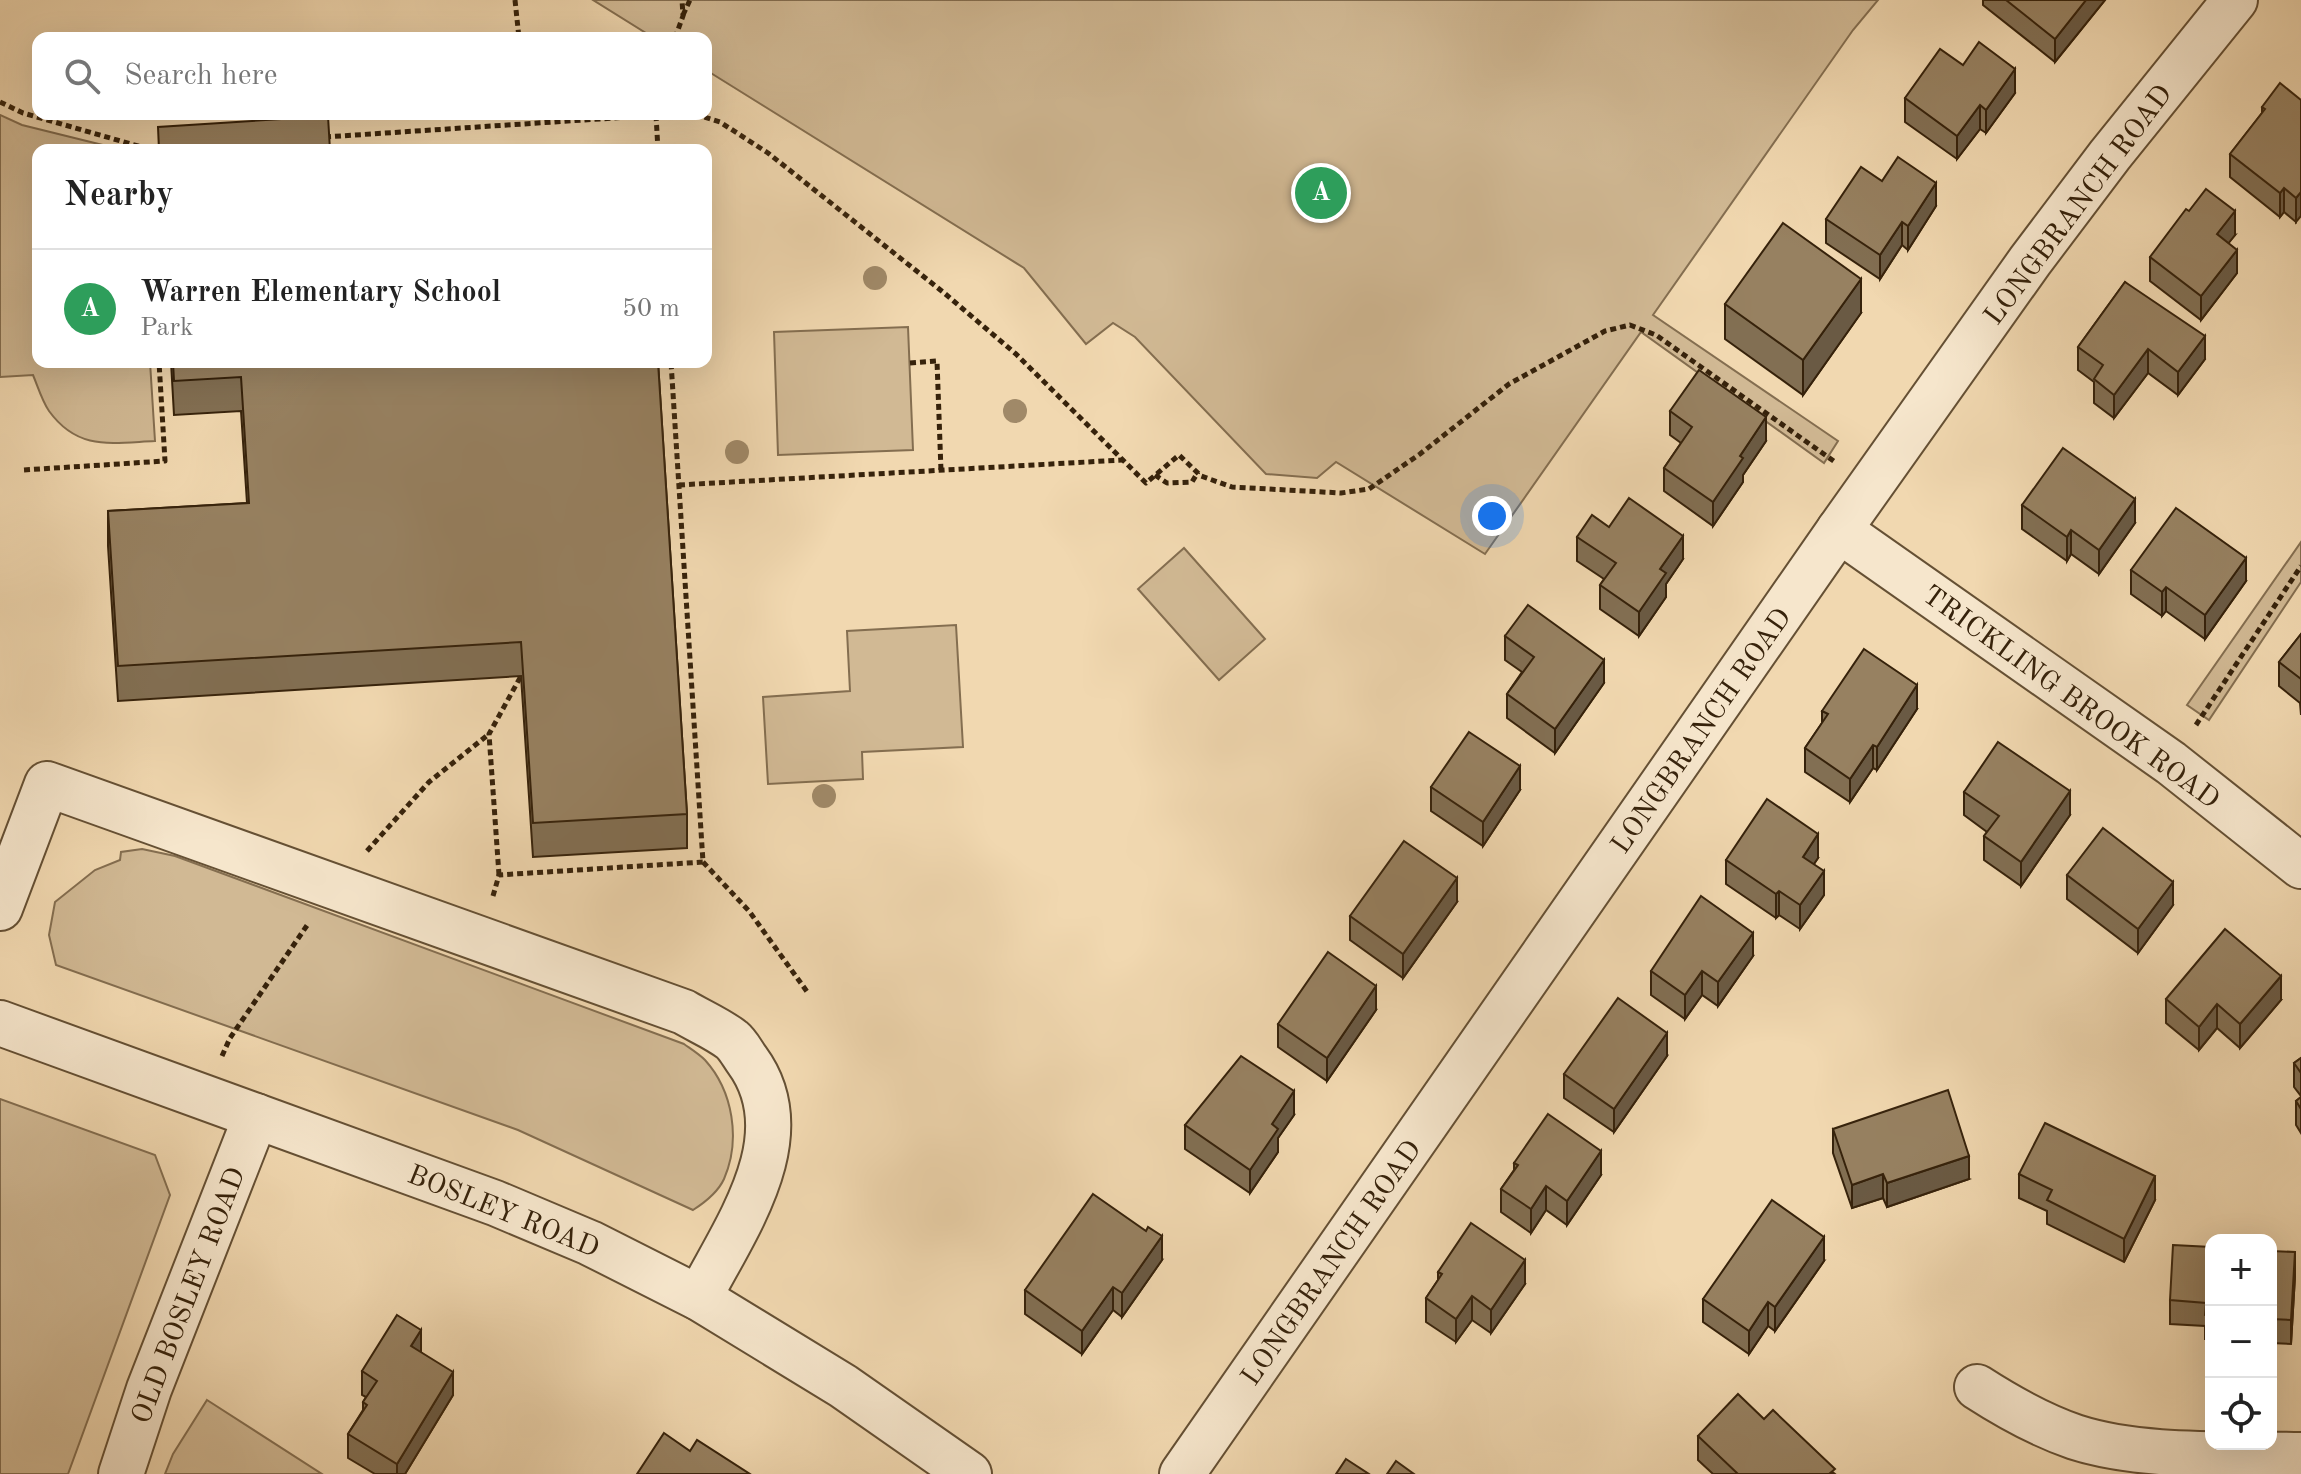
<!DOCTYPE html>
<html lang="en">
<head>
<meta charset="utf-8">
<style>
	:root { --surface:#fff; --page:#f2f2f2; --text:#222; --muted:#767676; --line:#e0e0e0; --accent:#8f2418 }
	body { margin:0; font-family:"Old Standard TT",serif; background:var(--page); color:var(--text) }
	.controls { position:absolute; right:24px; bottom:24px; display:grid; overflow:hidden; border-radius:16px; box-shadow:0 8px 32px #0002 }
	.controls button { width:72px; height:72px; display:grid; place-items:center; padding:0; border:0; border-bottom:2px solid var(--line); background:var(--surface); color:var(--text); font:40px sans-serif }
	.you { position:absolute; left:1492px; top:516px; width:28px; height:28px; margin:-20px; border:6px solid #fff; border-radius:50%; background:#1a73e8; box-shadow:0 0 0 12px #1a73e833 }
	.badge { display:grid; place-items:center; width:52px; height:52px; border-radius:50%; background:var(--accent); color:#fff; font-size:26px; font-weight:700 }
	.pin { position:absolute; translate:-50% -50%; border:4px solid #fff; box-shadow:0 2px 8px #0006 }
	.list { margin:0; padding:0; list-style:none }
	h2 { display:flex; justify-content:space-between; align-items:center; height:104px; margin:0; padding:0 32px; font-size:34px }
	h2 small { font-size:26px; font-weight:400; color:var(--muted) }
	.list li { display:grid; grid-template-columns:52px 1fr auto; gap:24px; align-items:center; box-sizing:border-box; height:120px; padding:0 32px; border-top:2px solid var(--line) }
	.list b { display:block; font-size:30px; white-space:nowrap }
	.list p { margin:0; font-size:26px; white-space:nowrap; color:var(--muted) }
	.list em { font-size:26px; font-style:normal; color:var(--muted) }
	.icon { flex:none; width:44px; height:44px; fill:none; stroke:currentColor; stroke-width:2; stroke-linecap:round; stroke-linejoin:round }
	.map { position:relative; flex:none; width:2301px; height:1474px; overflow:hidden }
	.search { position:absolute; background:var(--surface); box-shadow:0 8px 32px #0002; left:32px; top:32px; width:680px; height:88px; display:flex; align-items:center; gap:20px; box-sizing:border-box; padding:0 28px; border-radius:16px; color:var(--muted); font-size:30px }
	.panel { position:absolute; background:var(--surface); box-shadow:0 8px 32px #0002; left:32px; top:144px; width:680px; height:224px; border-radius:16px }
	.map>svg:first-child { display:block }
	.green { fill:#d1b994; stroke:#846e50; stroke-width:2 }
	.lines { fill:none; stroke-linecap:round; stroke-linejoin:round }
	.minor-casing { stroke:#655034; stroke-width:48 }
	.path { stroke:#36220b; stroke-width:5; stroke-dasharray:6 4; stroke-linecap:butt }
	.minor { stroke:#f6e6cc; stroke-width:44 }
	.tree { fill:#a08968 }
	.wall { fill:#826f53; stroke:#36220b; stroke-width:2 }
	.shaded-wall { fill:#6a5a44; stroke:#36220b; stroke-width:2 }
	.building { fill:#978161; stroke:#36220b; stroke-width:2 }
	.labels { text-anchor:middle; stroke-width:7; stroke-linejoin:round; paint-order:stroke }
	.street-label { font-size:28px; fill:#36220b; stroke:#f6e6cc }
</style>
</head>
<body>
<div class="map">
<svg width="2301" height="1474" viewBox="0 0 2301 1474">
	<rect width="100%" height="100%" fill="#f1d8b0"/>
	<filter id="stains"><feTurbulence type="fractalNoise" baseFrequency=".0025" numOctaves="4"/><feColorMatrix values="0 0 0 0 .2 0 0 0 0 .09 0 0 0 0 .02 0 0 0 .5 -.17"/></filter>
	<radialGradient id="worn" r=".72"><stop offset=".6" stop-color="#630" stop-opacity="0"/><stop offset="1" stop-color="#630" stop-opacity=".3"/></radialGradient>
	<g class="green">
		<path d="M593 0H1878L1853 30 1653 315 1838 441 1824 463 1641 332 1485 554 1336 462 1317 478 1266 474 1135 337 1113 323 1086 344 1024 268 706 70V38H654Z"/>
		<path d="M0 115 22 125 123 150H38V362H150L155 441C111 443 78 451 49 411 42 401 38 387 33 375L0 377Z"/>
		<path d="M908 327 913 450 778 455 774 332Z"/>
		<path d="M2301 542V582L2209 720 2187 705Z"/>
		<path d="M1184 548 1265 639 1219 680 1138 589Z"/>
		<path d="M956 625 963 747 862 752 863 779 768 784 763 697 850 691 847 631Z"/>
		<path d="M142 849 175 856 684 1044C691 1049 699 1054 705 1060 733 1091 741 1140 724 1179 718 1192 704 1203 693 1210L518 1130 56 965 49 935 55 902 95 870 120 860 121 852Z"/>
		<path d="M0 1099 155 1155 170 1195 68 1474H0Z"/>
		<path d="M207 1400 322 1474H165L173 1454Z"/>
	</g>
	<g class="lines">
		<defs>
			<g id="minor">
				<path d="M1839 530 2171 763 2301 866"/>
				<path d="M0 908 47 784 684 1012C699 1021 718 1029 732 1040 738 1045 742 1053 747 1060 803 1136 735 1228 699 1298"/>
				<path d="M0 1023 495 1203 590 1243 699 1298 843 1386 969 1474"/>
				<path d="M1977 1387C2008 1407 2040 1425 2075 1437 2143 1459 2230 1453 2301 1455"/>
				<path d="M121 1474 149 1389 256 1116"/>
				<path d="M1182 1474 1839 530 2030 261 2110 155 2235 0"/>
			</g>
		</defs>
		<use href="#minor" class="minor-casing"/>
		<g class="path">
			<path d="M515 0 519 38"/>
			<path d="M683 15 690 0"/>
			<path d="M675 38 683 16 682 0"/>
			<path d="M0 102 23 113 145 148 163 147"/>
			<path d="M695 114 720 122 768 153 943 292 1016 354 1146 483 1179 455 1201 476 1232 487 1341 493 1369 489 1420 454 1509 384 1605 331 1630 325 1656 335 1835 462"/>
			<path d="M656 115 658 150"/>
			<path d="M325 137 675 114"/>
			<path d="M910 363 937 361 941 471"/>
			<path d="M24 470 165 461 159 362"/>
			<path d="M1155 475 1167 483 1192 482 1198 472"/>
			<path d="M679 485 1122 460"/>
			<path d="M2196 725 2301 566"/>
			<path d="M367 851 429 782 489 734"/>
			<path d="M703 862 749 911 808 993"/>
			<path d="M499 875 489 734 521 676"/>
			<path d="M493 896 499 875 703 862 671 362"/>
			<path d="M222 1056 230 1038 308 924"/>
		</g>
		<use href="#minor" class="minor"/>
	</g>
	<g class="tree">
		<circle cx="875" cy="278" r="12"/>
		<circle cx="1015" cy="411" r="12"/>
		<circle cx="737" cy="452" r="12"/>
		<circle cx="824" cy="796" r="12"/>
	</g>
	<g class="wall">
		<path d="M1983 0H2105L2055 62 1983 5Z"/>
		<path d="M1963 65 2015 93 1986 133 1980 129 1957 159 1905 122V98Z"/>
		<path d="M2301 100 2296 222 2284 212 2280 217 2230 177V154L2262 113V107Z"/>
		<path d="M1882 181 1936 206 1908 250 1902 245 1880 279 1826 243V219Z"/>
		<path d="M2235 235 2228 243 2237 273 2201 320 2150 281V257Z"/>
		<path d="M2125 282 2205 359 2178 395 2148 373 2114 418 2094 403V382L2078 370V347Z"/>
		<path d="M1725 304 1861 313 1803 395 1725 339Z"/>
		<path d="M171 362H658L687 814V848L533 857 521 676 118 701 108 546V511L247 503 241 411 174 415Z"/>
		<path d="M1670 411 1766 441 1743 475V482L1713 526 1664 491V468L1681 443 1670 435Z"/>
		<path d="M2022 505 2135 523 2099 574 2071 554 2067 561 2022 529Z"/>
		<path d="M1577 537 1683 559 1666 584V597L1639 636 1600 609V585L1604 579 1577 561Z"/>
		<path d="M2131 570 2246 581 2205 639 2166 611 2162 616 2131 594Z"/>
		<path d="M2301 634V715L2300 703 2279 686V662Z"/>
		<path d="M1505 636 1604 683 1555 753 1507 718V694L1522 672 1505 660Z"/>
		<path d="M1917 709 1877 770 1873 768 1850 802 1805 772V748L1822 723V711Z"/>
		<path d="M1431 787 1520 790 1483 846 1431 811Z"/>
		<path d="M1964 792 2070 815 2021 886 1984 860V836L1987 832 1964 815Z"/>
		<path d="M1818 858 1814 864 1824 895 1800 929 1779 915 1776 918 1726 884V860Z"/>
		<path d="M2067 875 2173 905 2138 953 2067 899Z"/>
		<path d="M1457 902 1403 978 1350 940V916Z"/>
		<path d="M1753 956 1718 1006 1702 995 1685 1019 1651 995V971Z"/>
		<path d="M2166 999 2281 1000 2240 1048 2217 1028 2199 1050 2166 1023Z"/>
		<path d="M1376 1010 1327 1081 1278 1047V1024Z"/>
		<path d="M1667 1056 1614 1132 1564 1098V1074Z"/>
		<path d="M2301 1058V1096L2294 1087V1063Z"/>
		<path d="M2301 1097V1133L2296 1125V1101Z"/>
		<path d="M1294 1115 1278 1138V1152L1250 1193 1185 1149V1125Z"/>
		<path d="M1833 1129 1969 1179 1887 1207 1883 1198 1852 1208 1833 1153Z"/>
		<path d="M1514 1163 1601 1175 1567 1225 1546 1210 1531 1233 1501 1212V1189L1514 1170Z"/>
		<path d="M2019 1174 2155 1200 2124 1262 2047 1224V1211L2019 1198Z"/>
		<path d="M2211 1247V1339H2205V1326L2170 1324V1300Z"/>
		<path d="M2271 1251 2295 1276 2291 1344 2271 1343Z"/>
		<path d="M1162 1260 1122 1317 1113 1310 1082 1354 1025 1314V1290Z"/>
		<path d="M1824 1261 1775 1331 1768 1326 1749 1354 1703 1322V1299Z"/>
		<path d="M1438 1272 1525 1284 1491 1333 1472 1320 1456 1342 1426 1322V1298L1438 1280Z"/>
		<path d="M421 1352 453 1395 405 1474H375L348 1458V1434L363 1410V1402L366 1397 362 1395V1371Z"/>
		<path d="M1764 1419 1835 1474H1713L1698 1460V1436Z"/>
	</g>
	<g class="shaded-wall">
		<path d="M2086 0H2105L2055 62V39Z"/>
		<path d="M2015 69V93L1986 133V110Z"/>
		<path d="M1980 105V129L1957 159V136Z"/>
		<path d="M1936 183V206L1908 250V226Z"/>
		<path d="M2284 188V212L2280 217V193Z"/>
		<path d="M2301 192V216L2296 222V198Z"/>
		<path d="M2235 211V235L2217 258V234Z"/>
		<path d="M1902 222V245L1880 279V255Z"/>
		<path d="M2237 250V273L2201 320V296Z"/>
		<path d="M1861 279V313L1803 395V360Z"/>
		<path d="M2205 336V359L2178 395V372Z"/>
		<path d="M2148 349V373L2114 418V395Z"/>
		<path d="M1766 417V441L1743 475V482L1713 526V502L1740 456Z"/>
		<path d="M2135 499V523L2099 574V550Z"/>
		<path d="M2071 530V554L2067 561V537Z"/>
		<path d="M1683 536V559L1666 584V597L1639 636V612L1660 569Z"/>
		<path d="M2246 558V581L2205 639V615Z"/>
		<path d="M2166 587V611L2162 616V592Z"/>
		<path d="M1604 660V683L1555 753V729Z"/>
		<path d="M1917 685V709L1877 770V747Z"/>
		<path d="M1873 745V768L1850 802V779Z"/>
		<path d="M1520 766V790L1483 846V822Z"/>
		<path d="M2070 791V815L2021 886V862Z"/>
		<path d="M1818 834V858L1803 880V857Z"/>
		<path d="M1824 871V895L1800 929V905Z"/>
		<path d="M1457 878V902L1403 978V954Z"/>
		<path d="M2173 882V905L2138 953V929Z"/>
		<path d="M1779 891V915L1776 918V894Z"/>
		<path d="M1753 933V956L1718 1006V982Z"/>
		<path d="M1702 971V995L1685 1019V995Z"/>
		<path d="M2281 976V1000L2240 1048V1024Z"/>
		<path d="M1376 986V1010L1327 1081V1058Z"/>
		<path d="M2217 1004V1028L2199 1050V1027Z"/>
		<path d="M1667 1033V1056L1614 1132V1109Z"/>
		<path d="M1294 1091V1115L1278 1138V1152L1250 1193V1170L1272 1124Z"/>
		<path d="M1601 1151V1175L1567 1225V1201Z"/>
		<path d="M1969 1156V1179L1887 1207V1183Z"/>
		<path d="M1883 1174V1198L1852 1208V1185Z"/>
		<path d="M2155 1176V1200L2124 1262V1239Z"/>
		<path d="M1546 1186V1210L1531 1233V1209Z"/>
		<path d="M1162 1236V1260L1122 1317V1293Z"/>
		<path d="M1824 1237V1261L1775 1331V1307Z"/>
		<path d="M2295 1252V1276L2291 1344V1320Z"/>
		<path d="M1525 1260V1284L1491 1333V1310Z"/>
		<path d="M1113 1287V1310L1082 1354V1331Z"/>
		<path d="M1472 1296V1320L1456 1342V1319Z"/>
		<path d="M1768 1302V1326L1749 1354V1331Z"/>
		<path d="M421 1330V1354L411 1346Z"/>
		<path d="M453 1372V1395L405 1474H397V1464Z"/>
	</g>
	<g class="building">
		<path d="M2006 0H2086L2055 39Z"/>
		<path d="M1979 42 2015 69 1986 110 1980 105 1957 136 1905 98 1940 49 1963 65Z"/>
		<path d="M2280 83 2301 100V192L2296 198 2284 188 2280 193 2230 154 2265 109 2262 107Z"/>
		<path d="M328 116 330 150H159L158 127Z"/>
		<path d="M1898 157 1936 183 1908 226 1902 222 1880 255 1826 219 1861 167 1882 181Z"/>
		<path d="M2206 189 2235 211 2217 234 2237 250 2201 296 2150 257 2186 209 2189 211Z"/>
		<path d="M1783 223 1861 279 1803 360 1725 304Z"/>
		<path d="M2125 282 2205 336 2178 372 2148 349 2114 395 2094 379 2103 365 2078 347Z"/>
		<path d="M173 362H658L687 814 533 823 521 642 118 666 108 511 249 503 241 377 174 381Z"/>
		<path d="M1699 370 1766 417 1740 456 1743 458 1713 502 1664 468 1692 427 1670 411Z"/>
		<path d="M2063 448 2135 499 2099 550 2071 530 2067 537 2022 505Z"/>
		<path d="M1629 498 1683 536 1660 569 1666 573 1639 612 1600 585 1616 563 1577 537 1592 515 1609 527Z"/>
		<path d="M2176 508 2246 558 2205 615 2166 587 2162 592 2131 570Z"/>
		<path d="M1528 605 1604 660 1555 729 1507 694 1534 657 1505 636Z"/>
		<path d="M2301 634V679L2279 662Z"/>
		<path d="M1864 649 1917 685 1877 747 1873 745 1850 779 1805 748 1828 714 1822 711Z"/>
		<path d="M1469 732 1520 766 1483 822 1431 787Z"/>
		<path d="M1998 742 2070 791 2021 862 1984 836 1999 816 1964 792Z"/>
		<path d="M1767 799 1818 834 1803 857 1824 871 1800 905 1779 891 1776 894 1726 860Z"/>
		<path d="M2103 828 2173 882 2138 929 2067 875Z"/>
		<path d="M1404 841 1457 878 1403 954 1350 916Z"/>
		<path d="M1701 896 1753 933 1718 982 1702 971 1685 995 1651 971Z"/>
		<path d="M2225 929 2281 976 2240 1024 2217 1004 2199 1027 2166 999Z"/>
		<path d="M1328 952 1376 986 1327 1058 1278 1024Z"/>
		<path d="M1618 998 1667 1033 1614 1109 1564 1074Z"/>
		<path d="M1241 1056 1294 1091 1272 1124 1278 1129 1250 1170 1185 1125Z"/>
		<path d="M2301 1058V1073L2294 1063Z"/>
		<path d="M1948 1090 1969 1156 1887 1183 1883 1174 1852 1185 1833 1129Z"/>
		<path d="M2301 1097V1109L2296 1101Z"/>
		<path d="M1548 1114 1601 1151 1567 1201 1546 1186 1531 1209 1501 1189 1518 1165 1514 1163Z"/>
		<path d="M2045 1123 2155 1176 2124 1239 2047 1200 2052 1190 2019 1174Z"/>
		<path d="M1093 1194 1146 1231 1148 1227 1162 1236 1122 1293 1113 1287 1082 1331 1025 1290Z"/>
		<path d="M1772 1200 1824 1237 1775 1307 1768 1302 1749 1331 1703 1299Z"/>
		<path d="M1471 1223 1525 1260 1491 1310 1472 1296 1456 1319 1426 1298 1442 1274 1438 1272Z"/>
		<path d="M2173 1245 2211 1247V1316L2205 1315 2206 1303 2170 1300Z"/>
		<path d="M2271 1251 2295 1252 2291 1320 2271 1319Z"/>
		<path d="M397 1315 421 1330 411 1346 453 1372 397 1464 348 1434 367 1405 363 1402 377 1381 362 1371Z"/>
		<path d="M1738 1394 1764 1419 1773 1410 1835 1469 1829 1474H1738L1698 1436Z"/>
		<path d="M664 1433 690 1451 697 1440 750 1474H637Z"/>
		<path d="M1346 1459 1369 1474H1336Z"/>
		<path d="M1396 1461 1414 1474H1387Z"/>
	</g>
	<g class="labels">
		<g class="street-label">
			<text transform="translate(2077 204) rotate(-53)" y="10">LONGBRANCH ROAD</text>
			<text transform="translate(2072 696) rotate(36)" y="10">TRICKLING BROOK ROAD</text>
			<text transform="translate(1700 730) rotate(-55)" y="10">LONGBRANCH ROAD</text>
			<text transform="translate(504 1210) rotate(22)" y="10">BOSLEY ROAD</text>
			<text transform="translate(1330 1262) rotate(-55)" y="10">LONGBRANCH ROAD</text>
			<text transform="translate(187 1295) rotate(-69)" y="10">OLD BOSLEY ROAD</text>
		</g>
	</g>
	<rect width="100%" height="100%" filter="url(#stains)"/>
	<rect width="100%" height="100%" fill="url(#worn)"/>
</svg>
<div class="controls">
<button>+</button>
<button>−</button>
<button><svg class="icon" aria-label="locate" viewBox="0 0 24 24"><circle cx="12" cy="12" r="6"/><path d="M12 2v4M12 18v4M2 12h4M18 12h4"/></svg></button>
</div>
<div class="you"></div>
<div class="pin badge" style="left:1321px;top:193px;background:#2e9e5b">A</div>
<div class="search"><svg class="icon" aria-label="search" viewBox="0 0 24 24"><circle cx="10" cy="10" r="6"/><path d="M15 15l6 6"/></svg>Search here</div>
<section class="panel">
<h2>Nearby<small></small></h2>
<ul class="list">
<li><span class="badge" style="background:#2e9e5b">A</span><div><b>Warren Elementary School</b><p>Park</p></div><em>50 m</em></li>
</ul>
</section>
</div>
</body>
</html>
